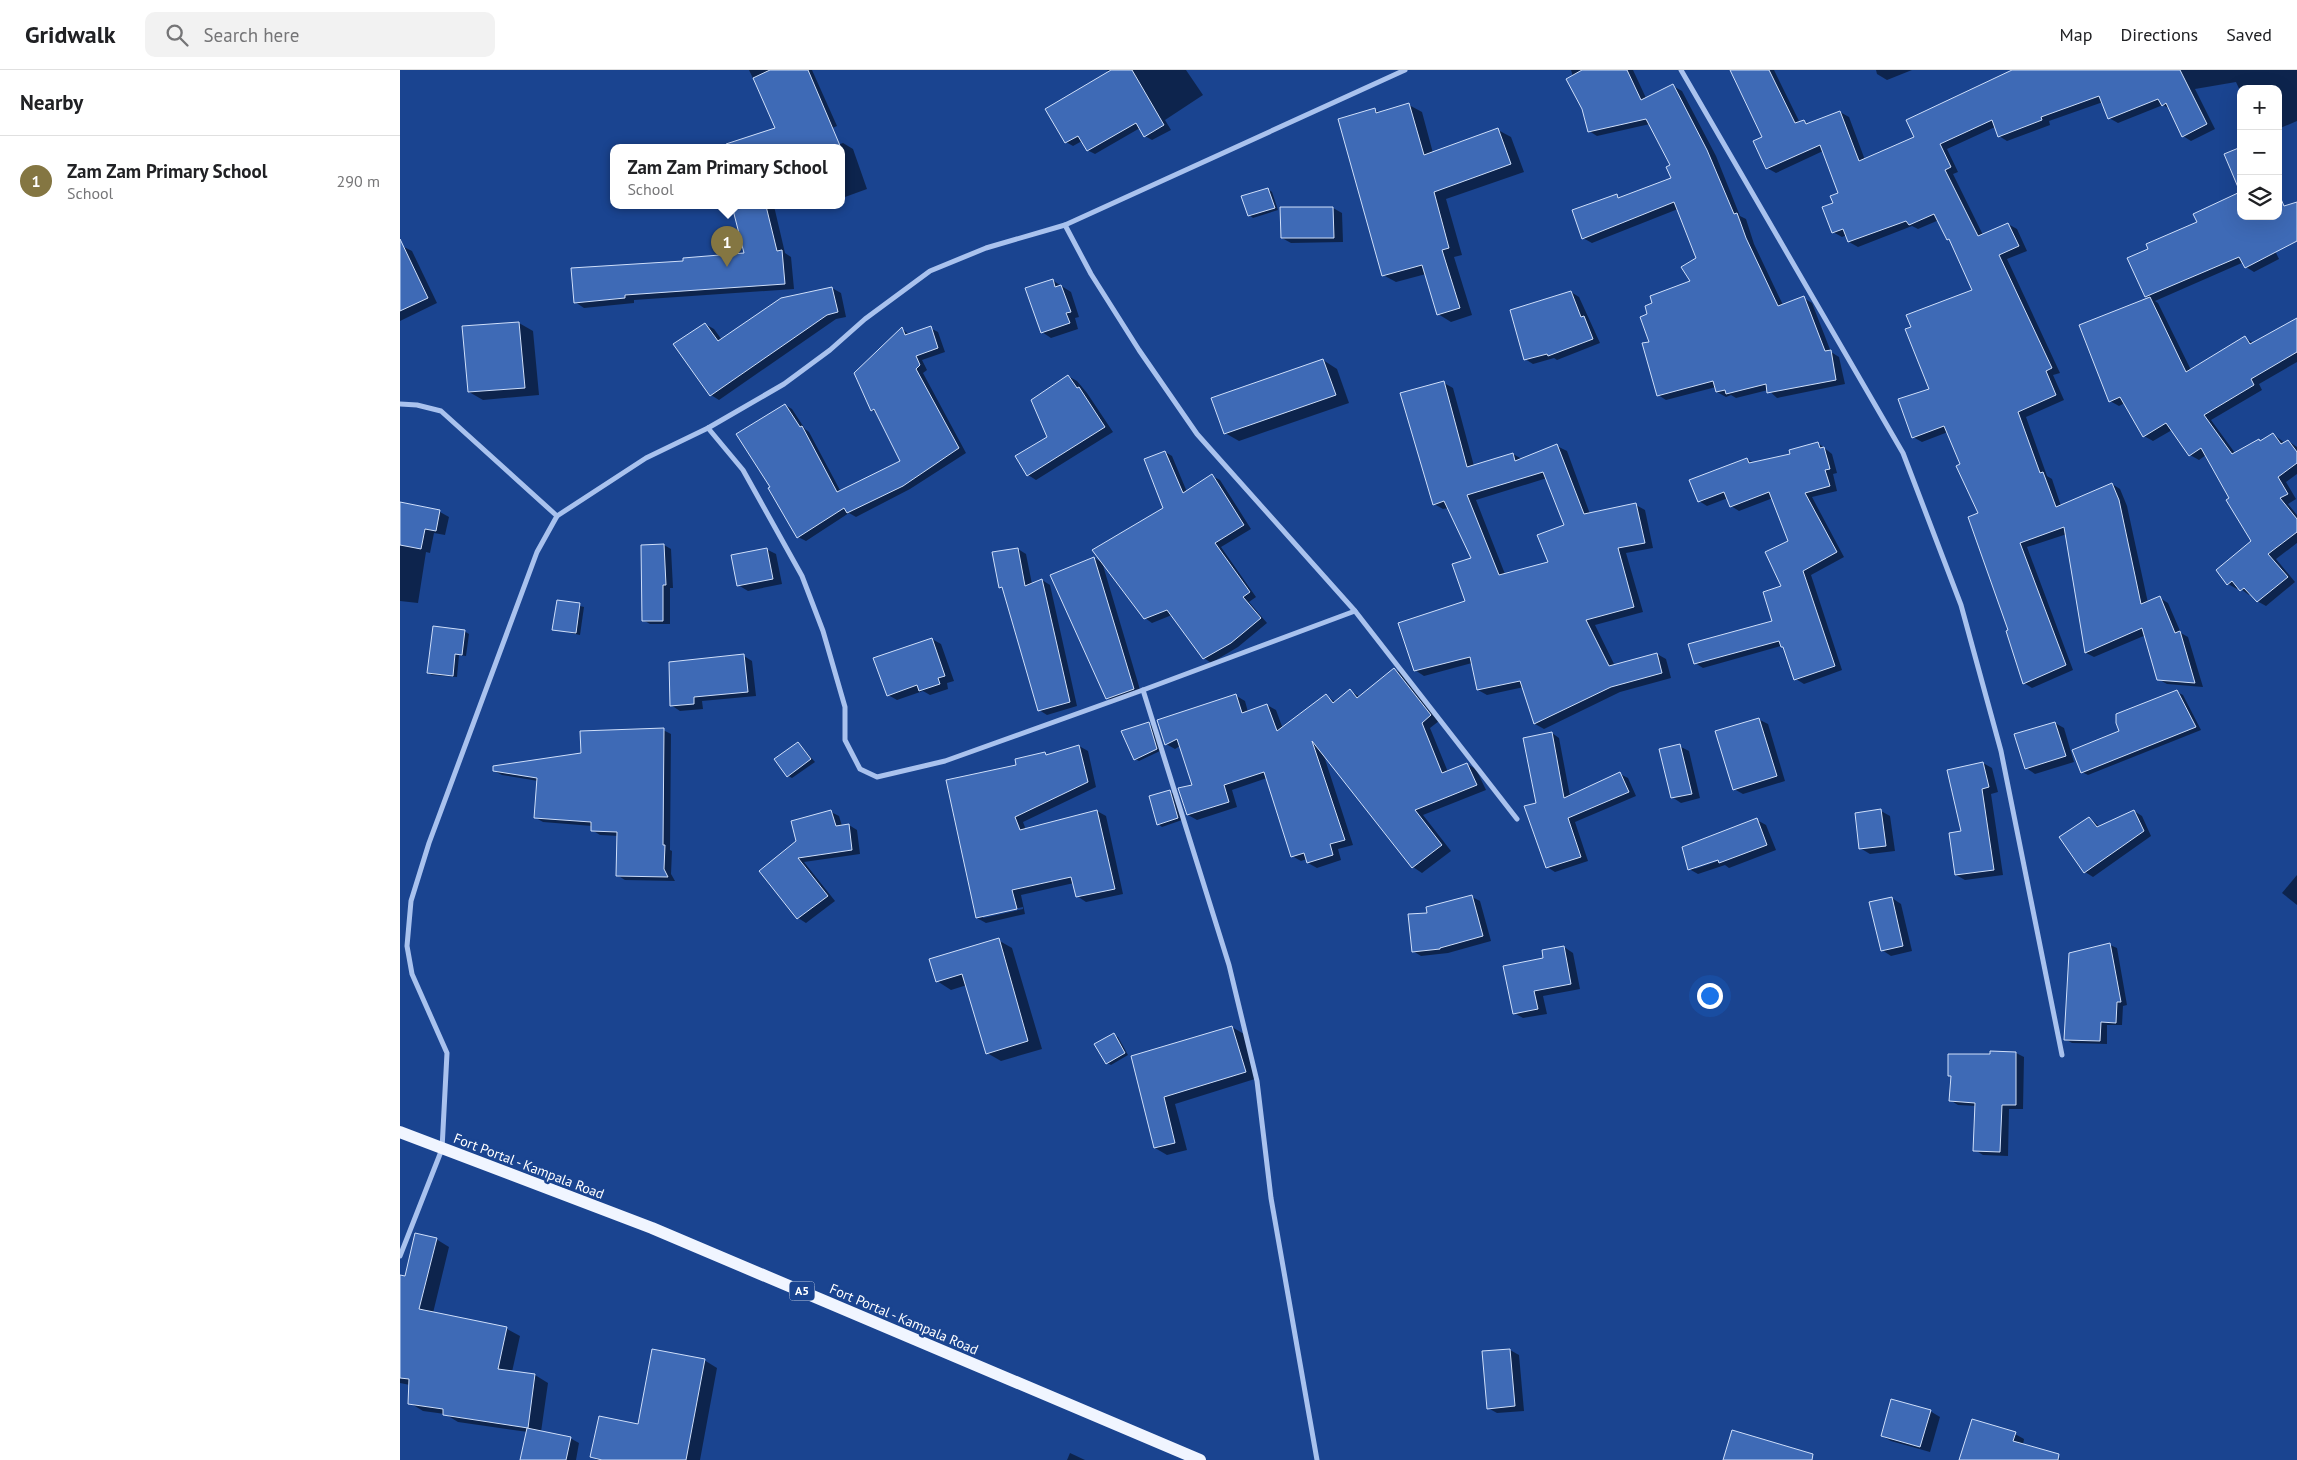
<!DOCTYPE html>
<html lang="en">
<head>
<meta charset="utf-8">
<style>
	:root { --surface:#fff; --page:#f2f2f2; --text:#202124; --muted:#757577; --line:#e0e0e0; --accent:#847642 }
	body { margin:0; font-family:"PT Sans",sans-serif; background:var(--page); color:var(--text) }
	.controls { position:absolute; right:15px; top:15px; display:grid; overflow:hidden; border-radius:10px; box-shadow:0 5px 20px #0002 }
	.controls button { width:45px; height:45px; display:grid; place-items:center; padding:0; border:0; border-bottom:1px solid var(--line); background:var(--surface); color:var(--text); font:25px sans-serif }
	.you { position:absolute; left:1309px; top:925px; width:18px; height:18px; margin:-12px; border:4px solid #fff; border-radius:50%; background:#1a73e8; box-shadow:0 0 0 8px #1a73e833 }
	.badge { display:grid; place-items:center; width:32px; height:32px; border-radius:50%; background:var(--accent); color:#fff; font-size:16px; font-weight:700 }
	.pin { position:absolute; translate:-50% -41px; filter:drop-shadow(0 1px 2px #0008) }
	.pin::after { content:''; position:absolute; top:26px; width:18px; height:15px; background:inherit; clip-path:polygon(0 0,100% 0,50% 100%) }
	.popup { position:absolute; left:210px; top:74px; width:235px; height:65px; box-sizing:border-box; display:grid; place-content:center; border-radius:10px; background:var(--surface); filter:drop-shadow(0 1px 4px #0005); font-size:16px; white-space:nowrap; color:var(--muted) }
	.popup b { font-size:19px; color:var(--text) }
	.popup::after { content:''; position:absolute; left:50%; top:100%; margin-left:-10px; border:10px solid transparent; border-top-color:var(--surface) }
	.list { margin:0; padding:0; list-style:none }
	h2 { display:flex; justify-content:space-between; align-items:center; height:65px; margin:0; padding:0 20px; font-size:21px }
	h2 small { font-size:16px; font-weight:400; color:var(--muted) }
	.list li { display:grid; grid-template-columns:32px 1fr auto; gap:15px; align-items:center; box-sizing:border-box; height:90px; padding:0 20px; border-top:1px solid var(--line) }
	.list b { display:block; font-size:19px; white-space:nowrap }
	.list p { margin:0; font-size:16px; white-space:nowrap; color:var(--muted) }
	.list em { font-size:16px; font-style:normal; color:var(--muted) }
	.icon { flex:none; width:28px; height:28px; fill:none; stroke:currentColor; stroke-width:2; stroke-linecap:round; stroke-linejoin:round }
	.map { position:relative; flex:none; width:1897px; height:1390px; overflow:hidden }
	header { display:flex; align-items:center; gap:30px; box-sizing:border-box; height:70px; padding:0 25px; background:var(--surface); border-bottom:1px solid var(--line) }
	header strong { font-size:24px }
	nav { display:flex; gap:28px; margin-inline-start:auto; font-size:18px }
	.search { width:350px; height:45px; background:var(--page); display:flex; align-items:center; gap:12px; box-sizing:border-box; padding:0 18px; border-radius:10px; color:var(--muted); font-size:19px }
	main { display:flex }
	aside { flex:1; background:var(--surface) }
	.map>svg:first-child { display:block }
	.shadow { fill:#0007; fill-rule:evenodd }
	.building { fill:#3e6ab6; stroke:#cfdffa; fill-rule:evenodd }
	.lines { fill:none; stroke-linecap:round; stroke-linejoin:round }
	.street { stroke:#a9c2ee; stroke-width:5 }
	.primary { stroke:#f0f5ff; stroke-width:12 }
	.labels { text-anchor:middle; stroke-width:5; stroke-linejoin:round; paint-order:stroke }
	.shield { fill:#1a4490; stroke:#bac7de; stroke-width:1 }
	.shield-label { font-size:12px; font-weight:bold; fill:#fff }
	.street-label { font-size:14px; fill:#fff; stroke:#1a4490 }
</style>
</head>
<body>
<header>
<strong>Gridwalk</strong>
<div class="search"><svg class="icon" aria-label="search" viewBox="0 0 24 24"><circle cx="10" cy="10" r="6"/><path d="M15 15l6 6"/></svg>Search here</div>
<nav><a>Map</a><a>Directions</a><a>Saved</a></nav>
</header>
<main>
<aside>
<h2>Nearby<small></small></h2>
<ul class="list">
<li><span class="badge">1</span><div><b>Zam Zam Primary School</b><p>School</p></div><em>290 m</em></li>
</ul>
</aside>
<div class="map">
<svg width="1897" height="1390" viewBox="0 0 1897 1390">
	<rect width="100%" height="100%" fill="#1a4490"/>
	<g class="shadow">
		<path d="M349 0H412L437 56 391 76 383 71Z"/>
		<path d="M707 0H786L803 25 765 50 771 60 752 70 745 66 740 58 695 84 687 80 682 71 673 76 666 72 709 3Z"/>
		<path d="M1171 0H1233L1246 28 1273 16 1282 21 1316 86 1340 146 1346 149 1354 174 1383 235 1404 228 1412 233 1431 282 1439 287 1445 314 1377 328 1368 320 1336 328 1331 325 1326 327 1317 322 1316 317 1266 330 1258 325 1249 245 1291 212 1297 189 1278 139 1192 173 1183 168 1216 125 1221 128 1273 109 1272 96 1250 54 1197 66 1189 61Z"/>
		<path d="M1338 0H1374L1400 53 1404 51 1409 54 1440 42 1449 47 1465 90 1515 67 1614 0H1897V51L1878 59V19H1841V23L1836 12 1795 19 1815 59 1791 71 1783 66 1770 39 1763 35 1718 53 1709 48 1703 32 1649 51 1650 55 1607 71 1599 66 1595 57 1547 79 1558 102 1553 104 1583 165 1608 154 1617 159 1627 181 1607 189 1660 303 1653 305 1664 330 1626 347 1647 406 1652 409 1661 436 1712 414 1720 419 1727 436 1748 533 1760 528 1768 533 1781 563 1788 567 1803 617 1767 614 1758 609 1746 565 1694 587 1686 583 1667 464 1627 477 1673 600 1632 618 1624 613 1580 444 1548 362 1522 372 1513 367 1530 319 1574 221 1551 170 1539 150 1518 159 1512 156 1458 177 1449 172 1447 165 1442 167 1433 162 1435 134 1440 124 1423 81 1376 103 1367 98 1364 67Z"/>
		<path d="M1476 0H1512L1487 10 1477 4Z"/>
		<path d="M1009 35 1022 42 1033 83 1098 60 1111 67 1124 102 1046 129 1062 185 1054 187 1072 245 1051 252 1038 244 1026 204 996 212 983 205 975 40 981 43Z"/>
		<path d="M443 73 453 79 467 119 445 127 441 124V78H429Z"/>
		<path d="M868 119 872 122 878 140 853 148 849 145Z"/>
		<path d="M334 136H374L385 183 391 187 394 219 234 230V233L184 238 175 232 284 192 345 185Z"/>
		<path d="M933 138 942 143 943 172 891 173 882 168V139Z"/>
		<path d="M1841 146H1858L1879 189 1854 202 1846 197 1844 192 1755 231 1758 233 1791 300 1845 268 1854 273 1897 250V292L1859 314 1862 320 1811 350 1835 383 1859 370 1862 372 1873 364 1885 373 1888 371 1897 377V404L1886 412 1896 429 1888 434 1897 445V473L1876 489 1895 512 1866 536 1857 531 1851 524 1849 525 1838 517 1837 519 1828 514 1852 471 1806 385 1799 390 1790 385 1772 360 1753 371 1744 366 1725 333 1719 336 1710 331 1750 228 1746 226Z"/>
		<path d="M2 176 12 181 37 233 0 251V177Z"/>
		<path d="M652 210 671 222 679 247 675 248 678 259 651 268 642 262Z"/>
		<path d="M432 218 441 223 446 247 436 249 319 330 311 325 305 254 314 259 322 270Z"/>
		<path d="M1171 222 1179 227 1200 273 1157 290 1154 288 1133 294 1125 289Z"/>
		<path d="M119 253 133 261 139 325 83 330 69 322Z"/>
		<path d="M530 258 538 262 545 282 522 290 527 300 523 303 566 383 510 419 456 447 449 443 406 471 398 467 385 335 392 339 405 359 409 362 441 422 502 392 477 343 472 340 455 304 502 259 510 265Z"/>
		<path d="M923 290 937 299 949 333 839 371 825 363Z"/>
		<path d="M668 306 677 311 687 323 713 362 636 410 628 405 649 368Z"/>
		<path d="M1044 313 1053 318 1074 396 1113 384 1122 389 1157 376 1167 381 1190 444 1236 435 1245 440 1253 478 1226 483 1243 542 1195 555 1215 596 1257 584 1266 589 1271 608 1220 622 1144 659 1135 654 1124 617 1087 625 1078 620 1072 593 1024 606 1015 600 1067 532 1072 488 1048 438 1043 439 1034 434ZM1147 408 1165 456 1149 493 1105 504 1076 430Z"/>
		<path d="M1418 373 1432 384 1437 403 1433 404 1437 421 1412 427 1444 487 1411 505 1442 600 1404 614 1396 609 1385 578 1381 576 1303 598 1295 593 1374 551 1382 517 1389 472 1373 428 1339 441 1331 436 1328 428 1307 436 1299 431 1347 389 1354 393 1392 385Z"/>
		<path d="M765 382 772 386 787 422 812 406 820 410 851 459 821 477 856 527 849 532 867 553 838 577 811 593 804 588 772 545 752 553 745 548 765 438Z"/>
		<path d="M0 434 40 442 49 447 45 465 34 463 30 483 26 482 18 533 0 531Z"/>
		<path d="M264 475 271 479 273 518H270V554H250L243 550Z"/>
		<path d="M366 479 376 484 382 514 348 521 338 515Z"/>
		<path d="M618 479 626 484 632 514 642 510 650 515 677 636 647 645 639 640 603 519 600 517Z"/>
		<path d="M694 488 702 492 741 623 715 632 707 628Z"/>
		<path d="M158 531 184 537 180 565 153 559Z"/>
		<path d="M64 561 69 564 66 586 59 585 57 607 32 605 28 603Z"/>
		<path d="M532 569 541 574 554 611 547 613 548 619 530 625 523 621 497 630 488 625Z"/>
		<path d="M344 586 352 591 356 626 302 631 303 639 280 641 271 635Z"/>
		<path d="M994 599 1003 604 1039 651 1030 658 1048 702 1067 694 1076 699 1086 720 1023 745 1051 781 1022 803 1013 797 923 683 953 775 938 779 941 790 917 798 908 793 907 789 901 791 892 786 867 708 832 720 837 737 797 750 788 745 793 715 780 676 775 679 766 674 835 625 845 631 848 642 867 635 876 640 883 659 926 626 936 632 950 621 960 627Z"/>
		<path d="M1777 622 1783 625 1801 660 1688 705 1682 702 1720 661Z"/>
		<path d="M1358 649 1368 654 1385 711 1343 724 1334 719Z"/>
		<path d="M1655 653 1664 658 1674 692 1635 704 1626 698Z"/>
		<path d="M748 654 753 656 760 681 739 691 735 689Z"/>
		<path d="M263 660 271 664 270 780 272 781 271 804 275 811 225 810 217 805 219 766 200 765 192 760V756L143 752 136 748 138 711 102 705 94 701 182 684Z"/>
		<path d="M1152 663 1159 668 1170 726 1220 704 1228 708 1236 726 1175 752 1188 791 1155 802 1147 797 1137 733Z"/>
		<path d="M398 673 415 692 392 708 388 706Z"/>
		<path d="M679 676 688 681 696 717 623 752 626 760 697 741 706 746 723 824 686 832 677 826 674 813 621 825 625 844 586 853 577 848 618 696 645 684 648 686ZM623 837V839L583 848V846Z"/>
		<path d="M1279 676 1289 681 1300 728 1281 733 1272 727Z"/>
		<path d="M1583 693 1592 698 1598 722 1591 724 1603 805 1565 810 1556 805 1562 762Z"/>
		<path d="M770 722 774 724 782 750 762 757 758 754Z"/>
		<path d="M1481 741 1490 746 1495 781 1470 784 1460 778Z"/>
		<path d="M1734 741 1742 746 1751 766 1693 807 1685 802 1689 748 1700 757Z"/>
		<path d="M431 742 439 746 442 756 449 755 457 760 460 784 404 792 435 831 406 853 398 848 361 801Z"/>
		<path d="M1357 750 1366 755 1376 780 1329 798 1325 795 1298 804 1289 799ZM1323 787 1324 789 1295 799V796Z"/>
		<path d="M1897 805V835L1882 823Z"/>
		<path d="M1072 827 1080 831 1091 871 1048 883 1021 886 1013 881 1029 844Z"/>
		<path d="M1492 828 1501 834 1512 881 1491 886 1482 880Z"/>
		<path d="M598 870 612 878 642 979 601 991 587 983 567 915 551 920 537 911Z"/>
		<path d="M1710 875 1717 878 1727 935 1723 936 1722 955H1707V974L1672 973 1665 969 1687 879Z"/>
		<path d="M1164 877 1173 883 1180 919 1143 926 1147 944 1123 948 1114 943 1145 889Z"/>
		<path d="M832 957 844 964 858 1008 775 1034 787 1080 767 1085 755 1078 733 987Z"/>
		<path d="M714 965 718 967 728 985 711 995 707 993Z"/>
		<path d="M1616 983 1624 987 1623 1039H1609L1608 1086 1583 1085 1575 1080 1576 1036 1558 1035 1550 1030 1552 1006 1549 985Z"/>
		<path d="M36 1169 49 1177 33 1243 107 1259 120 1266 112 1302 135 1305 148 1313 141 1362 170 1368 179 1373 176 1390H122L128 1362 58 1352 45 1344 23 1341 10 1333V1315L0 1313V1206L6 1207Z"/>
		<path d="M1110 1280 1119 1285 1124 1341 1097 1343 1088 1338Z"/>
		<path d="M304 1290 317 1298 300 1390H197L192 1387 239 1355Z"/>
		<path d="M1530 1341 1540 1347 1530 1382 1491 1371 1482 1366Z"/>
		<path d="M1615 1364 1624 1369 1623 1375 1651 1383 1660 1388 1659 1390H1561Z"/>
		<path d="M670 1383 685 1390H667Z"/>
	</g>
	<g class="building">
		<path d="M370 0H408L441 78H327L326 74 375 58 353 8Z"/>
		<path d="M711 0H732L764 55 744 67 736 53 687 81 678 66 665 73 645 39Z"/>
		<path d="M1182 0H1227L1241 30 1273 14 1307 80 1334 144 1337 143 1346 168 1378 236 1404 226 1425 281 1431 280 1436 310 1367 323 1366 314 1326 324 1325 320 1316 322 1313 311 1257 326 1242 273 1249 272 1240 247 1247 244 1245 236 1252 233 1250 226 1290 211 1281 197 1296 188 1274 132 1182 169 1172 140 1217 124 1218 128 1271 108 1266 97 1270 95 1246 49 1188 62 1182 39 1166 9Z"/>
		<path d="M1330 0H1369L1395 53 1404 50 1406 54 1440 41 1459 91 1514 67 1506 50 1612 0H1780L1807 54 1782 67 1766 33 1762 36 1758 29 1708 49 1699 26 1641 47 1642 50 1598 67 1592 50 1540 74 1551 97 1545 100 1578 166 1608 153 1619 176 1599 185 1652 298 1646 301 1656 325 1618 342 1640 403 1643 402 1656 437 1712 413 1719 430 1741 534 1760 526 1775 563 1780 561 1795 613 1757 610 1742 558 1685 583 1664 457 1620 473 1666 595 1623 614 1606 561 1608 560 1568 447 1578 443 1556 396 1560 394 1544 356 1512 368 1498 329 1529 319 1505 259 1511 257 1506 245 1572 220 1549 169 1547 170 1534 144 1509 155 1506 151 1448 172 1443 159 1432 163 1422 137 1433 133 1430 126 1438 123 1420 75 1366 99 1353 71 1362 67Z"/>
		<path d="M1009 33 1024 85 1098 58 1111 94 1034 122 1049 178 1042 180 1060 238 1037 245 1022 195 982 206 938 49 975 38 976 43Z"/>
		<path d="M1841 77V146H1878V122L1884 136 1897 132V171L1845 198 1839 187 1745 227 1727 188 1748 179 1746 174 1797 152 1793 144 1840 122 1824 84Z"/>
		<path d="M868 118 875 138 848 146 841 126Z"/>
		<path d="M332 136H366L377 181 382 180 385 214 225 225V228L174 233 171 198 283 191V188L344 183Z"/>
		<path d="M880 137H933L934 168H881Z"/>
		<path d="M0 169 28 228 0 241Z"/>
		<path d="M653 209 655 217 661 215 671 242 666 243 670 253 641 263 625 218Z"/>
		<path d="M432 217 438 242 427 245 310 326 273 274 305 253 318 271 381 228Z"/>
		<path d="M1171 221 1181 247 1184 246 1193 269 1148 286 1147 284 1124 290 1110 240Z"/>
		<path d="M1750 227 1786 302 1845 266 1850 274 1897 248V282L1851 309 1854 315 1804 345 1832 384 1859 369 1860 371 1873 363 1881 374 1888 370 1897 382V393L1878 407 1888 424 1880 428 1897 449V462L1868 484 1888 507 1857 532 1844 518 1840 521 1832 511 1827 515 1816 500 1851 471 1826 430 1829 428 1801 378 1789 386 1766 353 1743 367 1720 327 1709 332 1679 255Z"/>
		<path d="M119 252 125 318 68 322 62 256Z"/>
		<path d="M531 256 538 278 516 286 520 295 516 299 559 378 503 416 447 443 444 438 397 468 368 418 370 417 336 364 385 334 400 357 402 356 437 422 500 391 474 339 471 341 454 303 502 257 505 265Z"/>
		<path d="M923 289 936 325 824 364 811 328Z"/>
		<path d="M668 305 677 318 679 317 705 357 627 406 615 386 647 367 631 330Z"/>
		<path d="M1044 311 1067 397 1113 383 1115 391 1157 374 1184 444 1236 433 1245 473 1218 478 1234 537 1186 550 1209 596 1257 583 1262 603 1211 617 1134 654 1120 611 1077 620 1070 587 1014 601 998 553 1065 531 1052 494 1071 488 1044 431 1033 435 1000 323ZM1143 402 1164 455 1137 465 1148 492 1099 505 1067 425Z"/>
		<path d="M1418 372 1420 378 1424 377 1430 399 1425 400 1430 416 1405 423 1437 482 1403 501 1435 596 1394 610 1383 577H1381L1379 571 1294 594 1288 574 1372 551 1363 522 1381 516 1365 482 1388 471 1369 422 1330 437 1324 422 1298 432 1289 410 1347 388 1349 393 1390 384 1389 380Z"/>
		<path d="M765 381 783 423 812 404 844 455 815 473 850 522 843 527 861 548 831 573 803 589 767 540 744 549 692 480 763 438 744 389Z"/>
		<path d="M0 432 40 440 36 461 25 459 21 479 0 475Z"/>
		<path d="M264 474 266 515H263V551H242L241 475Z"/>
		<path d="M367 478 373 509 337 516 331 485Z"/>
		<path d="M618 478 625 516 642 509 670 632 638 641 602 517 599 518 592 482Z"/>
		<path d="M694 487 734 619 706 629 650 505Z"/>
		<path d="M157 530 180 533 176 563 152 560Z"/>
		<path d="M33 556 65 560 62 585 55 584 53 606 27 603Z"/>
		<path d="M532 568 545 606 538 608 540 614 519 621 517 615 487 626 473 588Z"/>
		<path d="M344 584 348 622 294 627V634L270 636 269 592Z"/>
		<path d="M994 598 1031 645 1022 653 1042 703 1067 693 1077 715 1015 740 1042 775 1012 798 912 671 945 770 930 774 933 785 907 793 904 783 891 787 864 702 824 715 829 732 787 745 778 718 792 715 777 669 765 675 757 650 836 624 842 643 867 634 877 661 926 624 933 633 950 619 957 628Z"/>
		<path d="M1777 620 1796 657 1681 703 1672 680 1719 661 1716 653V644Z"/>
		<path d="M1359 648 1377 706 1333 720 1315 661Z"/>
		<path d="M749 652 757 679 734 690 721 661Z"/>
		<path d="M1655 652 1666 686 1625 699 1614 664Z"/>
		<path d="M264 658 263 775H265L264 799 268 807 216 806 217 762 191 761V752L134 748 137 708 93 701V696L181 683 180 661Z"/>
		<path d="M1152 662 1164 728 1220 702 1229 722 1168 748 1181 787 1146 798 1124 736 1136 733 1123 668Z"/>
		<path d="M398 672 411 689 387 707 374 689Z"/>
		<path d="M1280 674 1292 724 1271 728 1259 679Z"/>
		<path d="M679 675 688 712 615 747 620 760 697 740 715 819 676 827 671 807 612 820 617 839 576 848 546 710 616 695 615 689 645 682 646 685Z"/>
		<path d="M1583 692 1589 717 1582 719 1594 800 1555 805 1549 763 1561 761 1547 700Z"/>
		<path d="M770 720 778 748 757 755 749 726Z"/>
		<path d="M1481 739 1486 776 1459 779 1455 743Z"/>
		<path d="M431 740 436 756 449 754 452 780 398 788 428 826 397 849 359 801 396 771 391 751Z"/>
		<path d="M1734 740 1744 761 1684 803 1659 767 1689 747 1697 757Z"/>
		<path d="M1357 748 1367 775 1319 793 1318 790 1288 800 1282 777Z"/>
		<path d="M1072 825 1083 866 1040 878V879L1012 882 1008 844 1027 843 1026 837Z"/>
		<path d="M1492 827 1503 876 1481 881 1469 832Z"/>
		<path d="M599 868 628 971 586 984 562 904 536 912 529 889Z"/>
		<path d="M1710 873 1721 932H1717L1716 953 1701 952 1700 971 1664 970 1669 883Z"/>
		<path d="M1164 876 1171 914 1134 921 1138 939 1113 944 1103 896 1143 888 1142 880Z"/>
		<path d="M832 956 846 1002 764 1027 775 1073 754 1078 731 986Z"/>
		<path d="M714 963 725 983 706 994 694 974Z"/>
		<path d="M1590 981 1616 982V1035H1602L1600 1082 1573 1081 1575 1033 1549 1031 1551 1006H1548V984H1590Z"/>
		<path d="M15 1163 37 1168 19 1239 107 1257 98 1299 135 1304 128 1358 43 1345V1339L8 1334 9 1309 0 1308V1205L5 1206Z"/>
		<path d="M252 1279 305 1289 286 1390H202L190 1387 199 1346 238 1354Z"/>
		<path d="M1110 1279 1115 1336 1087 1339 1082 1281Z"/>
		<path d="M1491 1329 1531 1340 1520 1377 1481 1366Z"/>
		<path d="M1572 1349 1616 1362 1613 1371 1659 1384 1658 1390H1559Z"/>
		<path d="M127 1358 171 1367 166 1390H120Z"/>
		<path d="M1332 1360 1413 1384 1412 1390H1323Z"/>
	</g>
	<g class="lines">
		<g class="street">
			<path d="M1281 0 1503 383 1561 535 1601 681 1662 985"/>
			<path d="M665 155 691 204 739 280 797 364 955 541 1117 749"/>
			<path d="M0 334 17 335 41 341 157 446"/>
			<path d="M308 358 343 400 402 506 423 561 445 637V670L460 699 477 707 545 691 743 620 955 541"/>
			<path d="M743 620 829 895 857 1011 871 1128 917 1390"/>
			<path d="M0 1186 42 1079 47 983 12 904 7 876 11 831 29 773 137 482 157 446 246 388 308 358 384 314 430 280 465 249 530 201 586 178 665 155 1005 0"/>
		</g>
		<path class="primary" d="M0 1062 252 1158 800 1390"/>
	</g>
	<g class="labels">
		<rect class="shield" x="389.5" y="1211.5" width="25" height="19" rx="4"/>
		<g class="shield-label">
			<text x="402" y="1225">A5</text>
		</g>
		<g class="street-label">
			<text transform="translate(129 1096) rotate(21)" y="5">Fort Portal - Kampala Road</text>
			<text transform="translate(504 1249) rotate(23)" y="5">Fort Portal - Kampala Road</text>
		</g>
	</g>
</svg>
<div class="controls">
<button>+</button>
<button>−</button>
<button><svg class="icon" aria-label="layers" viewBox="0 0 24 24"><path d="M12 4l9 5-9 5-9-5zM3 14l9 5 9-5"/></svg></button>
</div>
<div class="you"></div>
<div class="pin badge" style="left:327px;top:197px">1</div>
<div class="popup"><b>Zam Zam Primary School</b>School</div>
</div>
</main>
</body>
</html>
